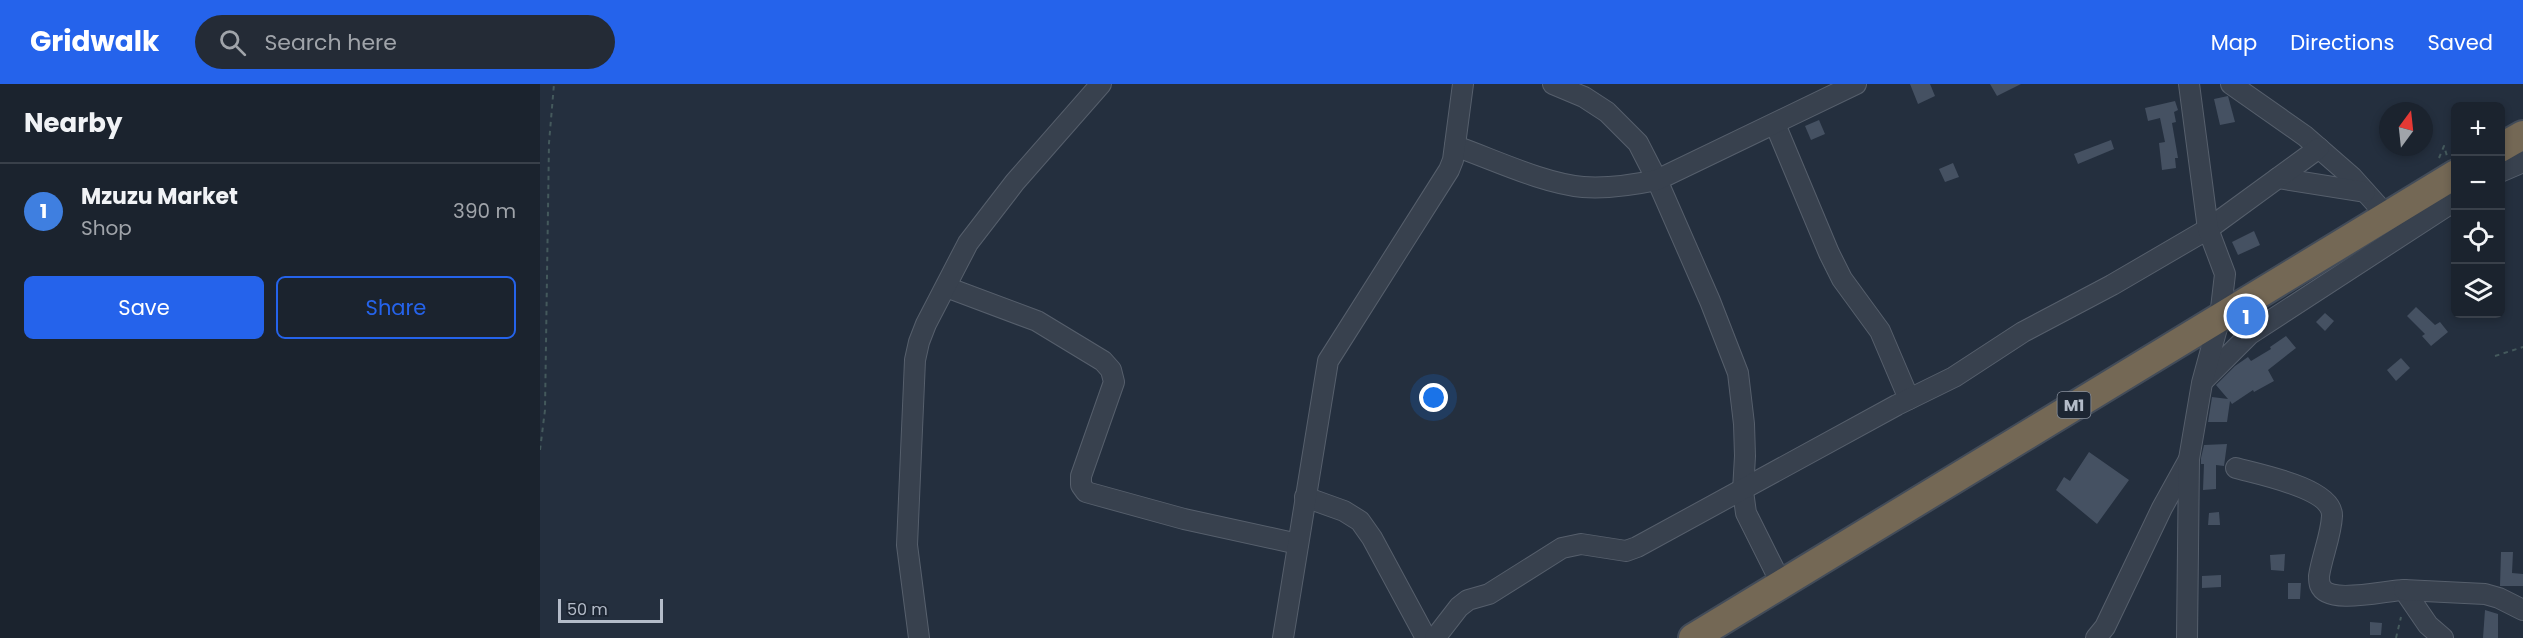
<!DOCTYPE html>
<html lang="en">
<head>
<meta charset="utf-8">
<style>
	:root { --surface:#1b232e; --page:#242b36; --text:#f1f3f6; --muted:#a0a4aa; --line:#39404a; --accent:#2563eb }
	body { margin:0; font-family:Poppins,sans-serif; background:var(--page); color:var(--text) }
	.controls { position:absolute; right:18px; top:18px; display:grid; overflow:hidden; border-radius:9px; box-shadow:0 3px 9px #0003 }
	.controls button { width:54px; height:54px; display:grid; place-items:center; padding:0; border:0; border-bottom:2px solid var(--line); background:var(--surface); color:var(--text); font:30px sans-serif }
	.compass { position:absolute; left:1839px; top:18px; width:54px; height:54px; border-radius:50%; background:var(--surface); box-shadow:0 3px 9px #0003; rotate:15deg }
	.scale { position:absolute; left:18px; bottom:15px; width:105px; box-sizing:border-box; padding-left:6px; border:3px solid #b4bcc9; border-top:0; font-size:16px; line-height:21px; white-space:nowrap; color:#b4bcc9; -webkit-text-stroke:4px #1d2633; paint-order:stroke }
	.you { position:absolute; left:894px; top:314px; width:21px; height:21px; margin:-15px; border:4px solid #fff; border-radius:50%; background:#1a73e8; box-shadow:0 0 0 9px #1a73e833 }
	.badge { display:grid; place-items:center; width:39px; height:39px; border-radius:50%; background:var(--accent); color:#fff; font-size:20px; font-weight:700 }
	.pin { position:absolute; translate:-50% -50%; border:3px solid #fff; box-shadow:0 2px 6px #0006 }
	.list { margin:0; padding:0; list-style:none }
	h2 { display:flex; justify-content:space-between; align-items:center; height:78px; margin:0; padding:0 24px; font-size:26px }
	h2 small { font-size:20px; font-weight:400; color:var(--muted) }
	.list li { display:grid; grid-template-columns:39px 1fr auto; gap:18px; align-items:center; box-sizing:border-box; height:96px; padding:0 24px; border-top:2px solid var(--line) }
	.list b { display:block; font-size:22px; white-space:nowrap }
	.list p { margin:0; font-size:20px; white-space:nowrap; color:var(--muted) }
	.list em { font-size:20px; font-style:normal; color:var(--muted) }
	.actions { display:flex; gap:12px; padding:18px 24px }
	.actions a { flex:1; padding:14px 0; border:2px solid var(--accent); border-radius:9px; text-align:center; font-size:21px; color:var(--accent) }
	.actions .main { background:var(--accent); color:#fff }
	.icon { flex:none; width:33px; height:33px; fill:none; stroke:currentColor; stroke-width:2; stroke-linecap:round; stroke-linejoin:round }
	.map { position:relative; flex:none; width:1983px; height:554px; overflow:hidden }
	header { display:flex; align-items:center; gap:36px; box-sizing:border-box; height:84px; padding:0 30px; background:var(--accent); color:#fff }
	header strong { font-size:28px }
	nav { display:flex; gap:33px; margin-inline-start:auto; font-size:21px }
	.search { width:420px; height:54px; background:var(--page); display:flex; align-items:center; gap:15px; box-sizing:border-box; padding:0 21px; border-radius:33px; color:var(--muted); font-size:22px }
	main { display:flex }
	aside { flex:1; background:var(--surface) }
	.map>svg:first-child { display:block }
	.building { fill:#455162 }
	.lines { fill:none; stroke-linecap:round; stroke-linejoin:round }
	.minor-casing { stroke:#565f6c; stroke-width:22 }
	.highway-casing { stroke:#434c59; stroke-width:32 }
	.path { stroke:#44595c; stroke-width:2; stroke-dasharray:4.5 4.5; stroke-linecap:butt }
	.minor { stroke:#38414e; stroke-width:20 }
	.highway { stroke:#746855; stroke-width:28 }
	.labels { text-anchor:middle; stroke-width:4.5; stroke-linejoin:round; paint-order:stroke }
	.shield { fill:#1d2633; stroke:#878f9c; stroke-width:1.5 }
	.shield-label { font-size:16px; font-weight:bold; fill:#b4bcc9 }
</style>
</head>
<body>
<header>
<strong>Gridwalk</strong>
<div class="search"><svg class="icon" aria-label="search" viewBox="0 0 24 24"><circle cx="10" cy="10" r="6"/><path d="M15 15l6 6"/></svg>Search here</div>
<nav><a>Map</a><a>Directions</a><a>Saved</a></nav>
</header>
<main>
<aside>
<h2>Nearby<small></small></h2>
<ul class="list">
<li><span class="badge" style="background:#3f7fe0">1</span><div><b>Mzuzu Market</b><p>Shop</p></div><em>390 m</em></li>
</ul>
<div class="actions"><a class="main">Save</a><a>Share</a></div>
</aside>
<div class="map">
<svg width="1983" height="554" viewBox="0 0 1983 554">
	<rect width="100%" height="100%" fill="#242f3e"/>
	<g class="building">
		<path d="M1370 0H1390L1395 12 1378 20Z"/>
		<path d="M1450 0H1481L1457 12Z"/>
		<path d="M1688 12 1695 38 1680 41 1674 15Z"/>
		<path d="M1635 17 1638 26 1634 28 1636 38 1632 39 1638 74H1635L1636 84 1622 86 1619 59 1625 58 1620 34 1608 37 1605 24Z"/>
		<path d="M1279 36 1285 50 1271 56 1265 42Z"/>
		<path d="M1571 56 1574 65 1538 80 1534 70Z"/>
		<path d="M1413 79 1419 93 1405 98 1399 85Z"/>
		<path d="M1714 147 1720 161 1698 171 1692 158Z"/>
		<path d="M1876 223 1895 241 1900 238 1908 248 1891 262 1882 252 1885 250 1867 232Z"/>
		<path d="M1785 229 1794 237 1785 247 1776 238Z"/>
		<path d="M1746 252 1756 264 1728 286 1734 297 1714 308 1713 306 1692 320 1690 317 1687 338H1668L1672 313 1688 315 1676 301 1695 282 1708 273 1711 277 1731 265 1730 263Z"/>
		<path d="M1861 274 1870 284 1856 297 1847 286Z"/>
		<path d="M1687 360 1684 382 1676 381V405L1663 406 1664 380H1661V374L1664 361Z"/>
		<path d="M1549 368 1589 396 1557 440 1516 406 1524 393 1530 397Z"/>
		<path d="M1679 428 1680 441H1668L1669 429Z"/>
		<path d="M1961 468H1973L1972 489 1983 490V502H1960Z"/>
		<path d="M1745 470 1744 487 1731 486 1730 471Z"/>
		<path d="M1681 491V503L1662 504V492Z"/>
		<path d="M1748 499H1761L1760 515H1748Z"/>
		<path d="M1945 526 1958 530V554H1943Z"/>
		<path d="M1830 538 1842 539 1841 551H1830Z"/>
	</g>
	<g class="lines">
		<defs>
			<g id="minor">
				<path d="M1013 0 1044 13 1067 28 1098 59 1117 96 1170 217 1198 289 1204 340 1205 372 1203 407 1206 429 1242 501"/>
				<path d="M1691 0 1765 52 1812 93 1847 132"/>
				<path d="M1235 40 1289 169 1302 195 1340 247 1369 315"/>
				<path d="M915 62C955 76 1002 99 1043 103 1069 105 1093 101 1117 96L1316 0"/>
				<path d="M1960 88 1983 78"/>
				<path d="M1738 94 1825 108"/>
				<path d="M406 203 497 237 563 277 571 286 574 298 541 392V401L546 408 644 435 758 460"/>
				<path d="M1665 295 1710 250 1916 116"/>
				<path d="M1696 384C1717 390 1793 404 1792 432 1791 452 1782 472 1779 492 1779 495 1779 498 1780 501 1788 522 1847 506 1864 506L1888 541 1903 554"/>
				<path d="M765 413 804 427 820 437 832 454 886 554"/>
				<path d="M1864 506 1945 510 1959 514 1983 526"/>
				<path d="M379 554 367 461 375 276 379 258 386 240 428 159 475 98 561 0"/>
				<path d="M743 554 788 277 909 86 913 76 923 0"/>
				<path d="M895 554 919 523 928 516 949 510 1022 464 1041 460 1086 467 1097 463 1357 321 1414 293 1483 248 1572 201 1668 145 1779 64"/>
				<path d="M1556 554 1565 543 1622 424 1648 377"/>
				<path d="M1647 554 1649 375 1662 299 1680 233 1685 190 1668 145 1649 0"/>
			</g>
			<g id="highway">
				<path d="M1960 64 1983 51"/>
				<path d="M1153 554 1916 90"/>
			</g>
		</defs>
		<use href="#minor" class="minor-casing"/>
		<use href="#highway" class="highway-casing"/>
		<g class="path">
			<path d="M1899 74 1904 62 1907 72"/>
			<path d="M1955 272 1983 263"/>
			<path d="M0 366 5 326 9 59 14 0"/>
			<path d="M1856 554 1861 533"/>
		</g>
		<use href="#minor" class="minor"/>
		<use href="#highway" class="highway"/>
	</g>
	<g class="labels">
		<rect class="shield" x="1517.5" y="308" width="33" height="26" rx="4.5"/>
		<g class="shield-label">
			<text x="1534" y="327">M1</text>
		</g>
	</g>
</svg>
<div class="controls">
<button>+</button>
<button>−</button>
<button><svg class="icon" aria-label="locate" viewBox="0 0 24 24"><circle cx="12" cy="12" r="6"/><path d="M12 2v4M12 18v4M2 12h4M18 12h4"/></svg></button>
<button><svg class="icon" aria-label="layers" viewBox="0 0 24 24"><path d="M12 4l9 5-9 5-9-5zM3 14l9 5 9-5"/></svg></button>
</div>
<svg class="compass" viewBox="-18 -18 36 36"><path d="M0-13l5 13h-10z" fill="#e53935"/><path d="M0 13l5-13h-10z" fill="#a0a4aa"/></svg>
<div class="scale">50 m</div>
<div class="you"></div>
<div class="pin badge" style="left:1706px;top:232px;background:#3f7fe0">1</div>
</div>
</main>
</body>
</html>
